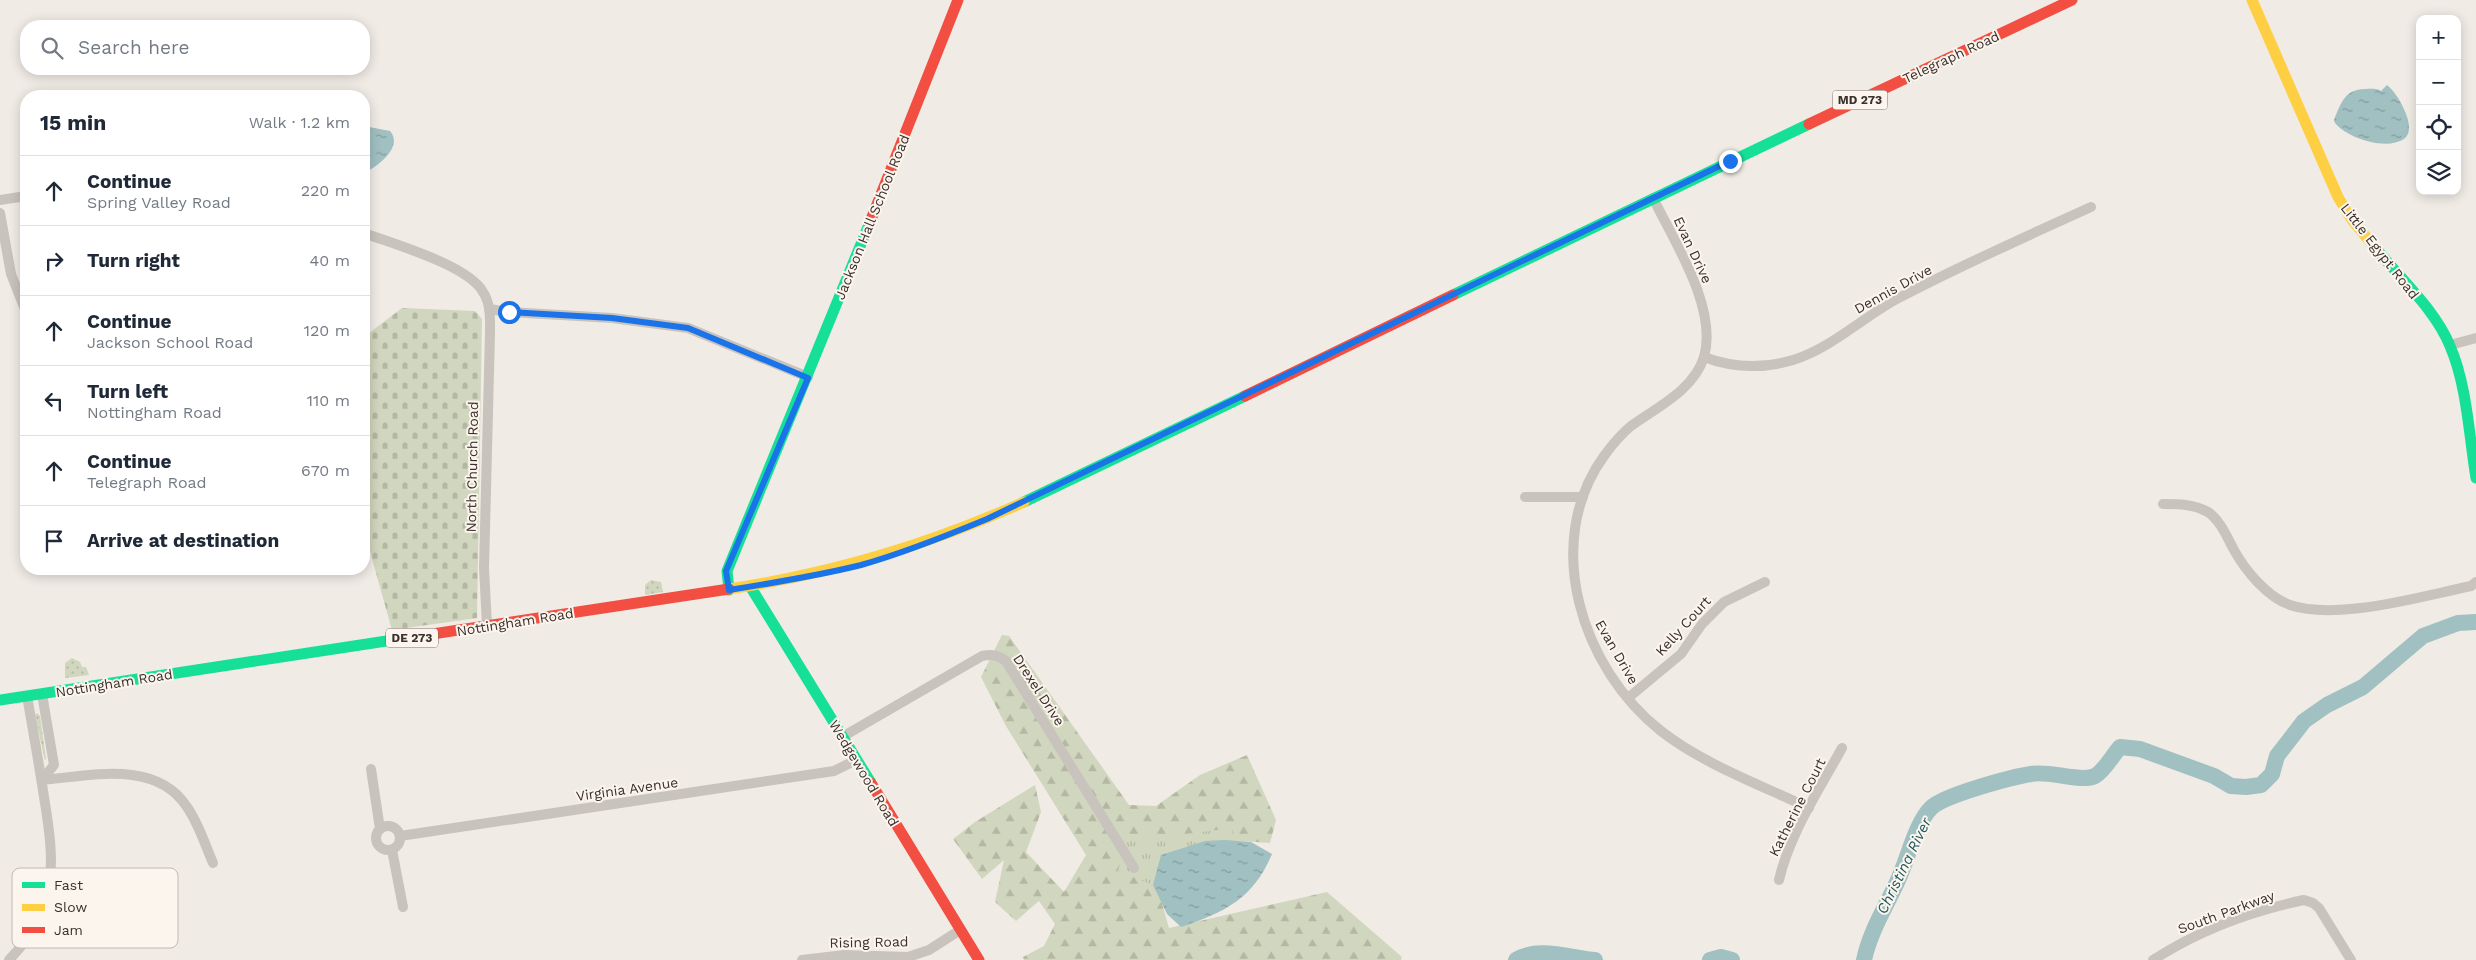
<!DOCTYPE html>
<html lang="en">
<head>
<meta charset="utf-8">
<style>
	:root { --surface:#fff; --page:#f2f2f3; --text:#1f2937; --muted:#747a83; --line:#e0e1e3 }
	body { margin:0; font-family:"Work Sans",sans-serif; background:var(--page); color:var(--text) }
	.controls { position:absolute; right:15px; top:15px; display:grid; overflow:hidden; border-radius:10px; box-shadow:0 2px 12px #0003 }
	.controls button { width:45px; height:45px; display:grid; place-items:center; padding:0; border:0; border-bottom:1px solid var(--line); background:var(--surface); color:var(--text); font:25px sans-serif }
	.stop { position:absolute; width:15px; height:15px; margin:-11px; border:4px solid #1a73e8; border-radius:50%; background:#fff }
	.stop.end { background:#1a73e8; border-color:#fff; box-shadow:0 1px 5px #0008 }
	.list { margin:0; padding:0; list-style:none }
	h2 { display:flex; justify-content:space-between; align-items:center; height:65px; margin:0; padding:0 20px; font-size:21px }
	h2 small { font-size:16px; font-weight:400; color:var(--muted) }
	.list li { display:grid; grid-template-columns:32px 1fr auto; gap:15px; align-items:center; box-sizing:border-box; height:70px; padding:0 20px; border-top:1px solid var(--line) }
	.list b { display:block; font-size:19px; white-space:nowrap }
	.list p { margin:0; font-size:16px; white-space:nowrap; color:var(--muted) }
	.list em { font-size:16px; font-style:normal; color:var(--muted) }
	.icon { flex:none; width:28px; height:28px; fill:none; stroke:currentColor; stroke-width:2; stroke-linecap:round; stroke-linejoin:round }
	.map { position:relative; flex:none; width:2476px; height:960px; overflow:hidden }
	.search { position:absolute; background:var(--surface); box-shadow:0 2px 12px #0003; left:20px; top:20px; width:350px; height:55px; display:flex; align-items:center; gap:12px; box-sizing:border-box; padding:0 18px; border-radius:20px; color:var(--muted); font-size:19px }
	.panel { position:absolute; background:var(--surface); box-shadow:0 2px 12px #0003; left:20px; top:90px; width:350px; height:485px; border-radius:20px }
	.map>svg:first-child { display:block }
	.grass { fill:url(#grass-dots) }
	.forest { fill:url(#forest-firs) }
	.cemetery { fill:url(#cemetery-stones) }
	.park { fill:url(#park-tufts) }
	.water { fill:url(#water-ripples) }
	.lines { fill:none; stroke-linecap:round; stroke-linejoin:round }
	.river { stroke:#a0c0c1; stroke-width:16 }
	.street { stroke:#c9c3bd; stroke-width:10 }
	.fast { stroke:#16e098; stroke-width:11 }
	.slow { stroke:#ffcf43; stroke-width:11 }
	.jam { stroke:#f24e42; stroke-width:11 }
	.route { stroke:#1a73e8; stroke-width:6 }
	.labels { text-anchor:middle; stroke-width:4; stroke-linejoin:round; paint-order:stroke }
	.shield { fill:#fbf5ee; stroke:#756b66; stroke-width:1 }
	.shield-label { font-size:12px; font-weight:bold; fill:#3b302b }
	.street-label { font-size:14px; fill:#3b302b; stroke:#fbf5ee }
	.water-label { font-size:15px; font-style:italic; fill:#1e585e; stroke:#fbf5ee }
	.key { fill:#fbf5ee; stroke:#c1bab4; stroke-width:1 }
	.key-label { font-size:14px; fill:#3b302b }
</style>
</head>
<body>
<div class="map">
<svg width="2476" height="960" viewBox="0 0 2476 960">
	<defs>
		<pattern id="grass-dots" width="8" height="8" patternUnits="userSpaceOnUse" patternTransform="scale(1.25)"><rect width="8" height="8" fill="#d1d6be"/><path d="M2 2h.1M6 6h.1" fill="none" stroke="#b4b8a3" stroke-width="1.8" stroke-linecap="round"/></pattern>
		<pattern id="forest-firs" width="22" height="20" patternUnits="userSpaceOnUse" patternTransform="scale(1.25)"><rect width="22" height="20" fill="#d1d6be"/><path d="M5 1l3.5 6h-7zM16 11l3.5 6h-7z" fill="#b4b8a3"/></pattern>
		<pattern id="cemetery-stones" width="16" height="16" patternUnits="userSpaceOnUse" patternTransform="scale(1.25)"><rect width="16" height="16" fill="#d1d6be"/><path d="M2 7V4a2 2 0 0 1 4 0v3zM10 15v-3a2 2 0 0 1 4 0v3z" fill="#b4b8a3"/></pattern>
		<pattern id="park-tufts" width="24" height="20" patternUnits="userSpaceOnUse" patternTransform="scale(1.25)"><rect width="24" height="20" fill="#d1d6be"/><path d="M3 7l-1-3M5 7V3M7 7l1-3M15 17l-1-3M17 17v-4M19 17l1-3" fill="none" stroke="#b4b8a3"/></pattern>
		<pattern id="water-ripples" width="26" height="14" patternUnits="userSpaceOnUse" patternTransform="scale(1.25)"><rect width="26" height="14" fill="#a0c0c1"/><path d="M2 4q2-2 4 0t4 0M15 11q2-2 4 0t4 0" fill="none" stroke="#849c9d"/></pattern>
	</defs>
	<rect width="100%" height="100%" fill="#f0ebe5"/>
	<g class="grass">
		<path d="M651 580 661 582 663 592 645 595V585Z"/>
		<path d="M72 658 80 662 82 667H86L89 675 65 678V663Z"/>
		<path d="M37 713 40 716 46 758 45 761 35 715Z"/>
	</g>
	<path class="forest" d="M1002 635 1009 636 1129 805 1156 806 1200 775 1247 755 1276 820 1270 843 1212 839 1149 858 1169 928 1327 892 1402 957 1401 960H1024L1023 957 1044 946 1055 924 1039 901 1016 921 995 902 1004 860 982 879 953 839 975 822 1035 785 1041 812 1026 852 1064 892 1086 855 1006 726 981 677Z"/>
	<path class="cemetery" d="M402 308 475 311 482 319 477 618 392 630 364 530V337Z"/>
	<path class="park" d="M1231 828 1238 841H1205L1159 865 1153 885 1118 871 1127 836H1171Z"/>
	<g class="water">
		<path d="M2387 85C2397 92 2419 129 2404 139 2386 151 2347 138 2335 123L2334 120C2341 103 2345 89 2365 89 2371 89 2376 88 2381 91Z"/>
		<path d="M364 126 390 131C404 147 377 167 364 173Z"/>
		<path d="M1225 840 1251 842 1272 854C1253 899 1225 912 1181 927L1167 914 1153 885 1161 855 1205 841Z"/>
	</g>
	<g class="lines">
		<g class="river">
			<path d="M1516 960C1537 946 1571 958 1595 960"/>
			<path d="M1710 960 1721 957 1732 960"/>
			<path d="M1864 960C1870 931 1886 907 1898 880 1908 859 1915 824 1931 808 1944 795 2012 777 2031 774 2049 770 2081 783 2095 776 2104 771 2113 755 2120 747L2140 749 2214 776 2231 786 2246 787 2261 785 2272 774 2277 756 2304 721 2327 705 2363 687 2423 636 2458 623 2476 622"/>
		</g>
		<g class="street">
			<path d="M1653 198C1674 241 1718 308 1704 357 1693 391 1657 407 1631 426 1620 435 1612 445 1604 456 1541 543 1582 669 1661 731 1703 764 1761 785 1809 808"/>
			<path d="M0 200 26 196"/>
			<path d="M0 213 11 274 26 312"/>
			<path d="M364 233C393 244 468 265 483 292 491 304 490 319 490 333L484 568 487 626"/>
			<path d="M489 309 509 312 612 318 688 328 808 377"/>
			<path d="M2450 345 2476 338"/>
			<path d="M1704 357C1733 368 1763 369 1793 360 1831 348 1861 319 1895 300 1959 266 2025 237 2091 207"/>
			<path d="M1525 497H1583"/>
			<path d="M2163 504C2179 504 2193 504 2208 512 2220 520 2227 537 2234 550 2245 570 2267 597 2290 605 2337 621 2422 596 2471 586L2476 582"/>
			<path d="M1628 698 1681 654 1702 624 1724 602 1765 582"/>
			<path d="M842 737 982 656C992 654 998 655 1006 661L1134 868"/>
			<path d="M371 769 380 829"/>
			<path d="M42 780C89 776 156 759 187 807 199 824 205 845 213 863"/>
			<path d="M42 780 54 765 42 694"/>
			<circle cx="388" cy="838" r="12"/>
			<path d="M400 836 834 771 856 760"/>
			<path d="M392 850 403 907"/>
			<path d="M1779 880C1790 833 1819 790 1842 748"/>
			<path d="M9 960C59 908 55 863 44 797 39 764 33 730 27 696"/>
			<path d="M802 960 844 955 908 957 929 950 960 930"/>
			<path d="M2153 960C2198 931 2251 911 2304 900L2313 903 2319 908 2351 960"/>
		</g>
		<g class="fast">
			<path d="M2378 251C2402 280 2436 311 2450 346 2467 385 2469 436 2476 478"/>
			<path d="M1453 295 1809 124"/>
			<path d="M1024 502 1245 396"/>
			<path d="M750 586 871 783"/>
			<path d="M729 590 727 571 870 222"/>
			<path d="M0 700 406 638"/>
		</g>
		<g class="slow">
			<path d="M2252 0 2338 197 2352 220 2378 251"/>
			<path d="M729 589C834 573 927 545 1024 502"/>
		</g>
		<g class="jam">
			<path d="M1809 124 2072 0"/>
			<path d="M870 222 958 0"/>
			<path d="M1245 396 1453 295"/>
			<path d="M406 638 729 589"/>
			<path d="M871 783 979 960"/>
		</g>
	</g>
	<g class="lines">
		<path class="route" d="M509 312 612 318 688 328 808 378 726 571 729 590C773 583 817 576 861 565 904 553 946 536 987 519L1730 161"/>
	</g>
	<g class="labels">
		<g class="shield">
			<rect x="1832.5" y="90.5" width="55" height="19" rx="4"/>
			<rect x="386" y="628.5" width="52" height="19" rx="4"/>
		</g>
		<g class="shield-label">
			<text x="1860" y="104">MD 273</text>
			<text x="412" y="642">DE 273</text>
		</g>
		<g class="street-label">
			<text transform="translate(1951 57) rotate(-25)" y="5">Telegraph Road</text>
			<text transform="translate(872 217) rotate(-68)" y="5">Jackson Hall School Road</text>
			<text transform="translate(1693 250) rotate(65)" y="5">Evan Drive</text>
			<text transform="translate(2380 251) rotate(52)" y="5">Little Egypt Road</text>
			<text transform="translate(1893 289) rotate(-29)" y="5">Dennis Drive</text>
			<text transform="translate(472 467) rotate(-89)" y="5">North Church Road</text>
			<text transform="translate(515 622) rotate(-9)" y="5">Nottingham Road</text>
			<text transform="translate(1683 626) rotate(-48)" y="5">Kelly Court</text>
			<text transform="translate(1617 652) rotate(60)" y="5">Evan Drive</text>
			<text transform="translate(114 683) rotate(-9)" y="5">Nottingham Road</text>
			<text transform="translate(1039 690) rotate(57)" y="5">Drexel Drive</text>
			<text transform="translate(864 773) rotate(59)" y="5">Wedgewood Road</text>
			<text transform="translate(627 789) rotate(-8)" y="5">Virginia Avenue</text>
			<text transform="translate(1797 807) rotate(-63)" y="5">Katherine Court</text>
			<text transform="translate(2226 912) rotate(-20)" y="5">South Parkway</text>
			<text transform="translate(869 942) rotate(-1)" y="5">Rising Road</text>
		</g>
		<g class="water-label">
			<text transform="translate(1904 866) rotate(-64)" y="5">Christina River</text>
		</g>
	</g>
	<rect x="12" y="868" width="166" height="80" rx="8" class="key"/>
	<rect x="22" y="882" width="23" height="6" fill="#16e098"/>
	<rect x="22" y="904" width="23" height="7" fill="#ffcf43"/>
	<rect x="22" y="927" width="23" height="6" fill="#f24e42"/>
	<g class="key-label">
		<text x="54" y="890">Fast</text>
		<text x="54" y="912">Slow</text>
		<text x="54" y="935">Jam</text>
	</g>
</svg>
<div class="controls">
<button>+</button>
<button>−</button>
<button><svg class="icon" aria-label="locate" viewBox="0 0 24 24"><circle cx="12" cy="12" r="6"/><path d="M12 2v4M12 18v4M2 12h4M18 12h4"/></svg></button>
<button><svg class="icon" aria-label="layers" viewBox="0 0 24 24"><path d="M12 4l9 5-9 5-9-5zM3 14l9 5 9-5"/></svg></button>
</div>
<div class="stop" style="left:509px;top:312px"></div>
<div class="stop end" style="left:1730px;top:161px"></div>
<div class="search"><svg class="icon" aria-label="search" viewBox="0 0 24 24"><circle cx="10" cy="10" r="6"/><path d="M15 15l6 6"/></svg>Search here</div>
<section class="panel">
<h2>15 min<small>Walk · 1.2 km</small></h2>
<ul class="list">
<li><svg class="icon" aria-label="ahead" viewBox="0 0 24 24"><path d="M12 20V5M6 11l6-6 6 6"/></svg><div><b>Continue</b><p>Spring Valley Road</p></div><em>220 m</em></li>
<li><svg class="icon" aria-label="right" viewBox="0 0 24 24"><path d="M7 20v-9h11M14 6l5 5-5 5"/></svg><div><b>Turn right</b></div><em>40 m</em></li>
<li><svg class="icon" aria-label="ahead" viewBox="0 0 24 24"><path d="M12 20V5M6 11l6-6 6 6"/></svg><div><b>Continue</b><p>Jackson School Road</p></div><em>120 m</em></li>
<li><svg class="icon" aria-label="left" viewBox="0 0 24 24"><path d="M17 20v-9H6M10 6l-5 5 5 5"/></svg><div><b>Turn left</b><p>Nottingham Road</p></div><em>110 m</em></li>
<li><svg class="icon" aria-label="ahead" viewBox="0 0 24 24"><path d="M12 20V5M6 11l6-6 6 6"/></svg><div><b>Continue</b><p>Telegraph Road</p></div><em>670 m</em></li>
<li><svg class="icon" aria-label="arrive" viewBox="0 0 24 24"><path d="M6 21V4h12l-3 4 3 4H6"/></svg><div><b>Arrive at destination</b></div></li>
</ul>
</section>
</div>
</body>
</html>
